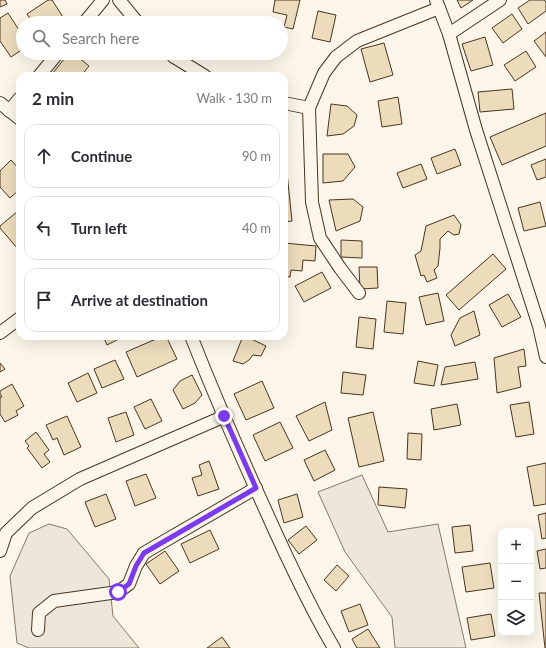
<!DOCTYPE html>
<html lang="en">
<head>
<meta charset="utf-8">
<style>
	:root { --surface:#fff; --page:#f7f7f7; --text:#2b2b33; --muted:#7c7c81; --line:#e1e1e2 }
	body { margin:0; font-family:Lato,sans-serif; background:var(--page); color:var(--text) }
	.controls { position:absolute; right:12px; bottom:12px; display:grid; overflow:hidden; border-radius:8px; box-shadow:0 4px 16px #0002 }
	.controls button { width:36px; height:36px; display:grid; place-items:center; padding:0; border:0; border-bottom:1px solid var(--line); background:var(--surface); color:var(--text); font:20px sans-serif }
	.stop { position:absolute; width:12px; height:12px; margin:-9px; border:3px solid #7c3aed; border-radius:50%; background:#fff }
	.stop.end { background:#7c3aed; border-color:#fff; box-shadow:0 1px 4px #0008 }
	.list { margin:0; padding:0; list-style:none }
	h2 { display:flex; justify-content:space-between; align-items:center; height:52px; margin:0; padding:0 16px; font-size:17px }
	h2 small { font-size:13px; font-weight:400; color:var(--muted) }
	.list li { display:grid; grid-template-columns:26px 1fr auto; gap:12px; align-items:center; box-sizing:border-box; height:64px; margin:0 8px 8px; padding:0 8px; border:1px solid var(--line); border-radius:12px }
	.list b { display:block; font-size:15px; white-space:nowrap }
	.list em { font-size:13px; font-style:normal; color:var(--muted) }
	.icon { flex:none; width:22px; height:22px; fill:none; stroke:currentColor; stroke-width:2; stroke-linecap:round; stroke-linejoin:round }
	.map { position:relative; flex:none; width:546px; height:648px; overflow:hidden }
	.search { position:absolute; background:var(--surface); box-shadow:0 4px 16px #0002; left:16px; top:16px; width:272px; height:44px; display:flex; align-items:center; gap:10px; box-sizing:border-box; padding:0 14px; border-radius:22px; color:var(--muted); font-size:15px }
	.panel { position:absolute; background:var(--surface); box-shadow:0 4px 16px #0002; left:16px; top:72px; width:272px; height:268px; border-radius:12px }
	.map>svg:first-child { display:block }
	.green { fill:#ede6d9; stroke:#887966 }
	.building { fill:#ecdcbc; stroke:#4a3520 }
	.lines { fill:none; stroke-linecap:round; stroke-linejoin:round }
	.minor-casing { stroke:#4a3520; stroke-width:14 }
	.minor { stroke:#fbf6e9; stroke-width:12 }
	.route { stroke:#7c3aed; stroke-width:5 }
</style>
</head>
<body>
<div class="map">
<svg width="546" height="648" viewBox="0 0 546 648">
	<rect width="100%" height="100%" fill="#fbf6e9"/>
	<g class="green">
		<path d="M362 475 388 532 438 524 466 648H395L392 617 345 552 318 492Z"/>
		<path d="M49 524 67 529 109 579 113 616 139 648H29L17 643 10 576 29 533Z"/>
	</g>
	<g class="building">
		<path d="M0 0H5L7 4 0 7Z"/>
		<path d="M48 0H52L63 17 54 23H33L27 14Z"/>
		<path d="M275 0H300L293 29 284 27 287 15 273 12Z"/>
		<path d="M457 0H473L461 8Z"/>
		<path d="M530 0H544L546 2V11L528 24 518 8Z"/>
		<path d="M318 11 336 15 330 42 312 38Z"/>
		<path d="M8 13 23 36V49L11 57 0 41V18Z"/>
		<path d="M512 14 522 29 503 43 492 28Z"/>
		<path d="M105 17 111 23H99Z"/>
		<path d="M546 32V57L534 41Z"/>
		<path d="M485 37 493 65 471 71 462 44Z"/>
		<path d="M384 43 393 75 370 82 361 49Z"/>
		<path d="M526 51 536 67 515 81 504 65Z"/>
		<path d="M69 53H73L89 66 81 76H55L52 74Z"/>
		<path d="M93 53H105L99 59Z"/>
		<path d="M512 89 514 109 480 112 478 92Z"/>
		<path d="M398 97 402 124 382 127 378 101Z"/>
		<path d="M331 104 347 106 357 115 354 126 343 134 327 136Z"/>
		<path d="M546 113V146L502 165 490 137Z"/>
		<path d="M455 149 461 165 437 174 431 158Z"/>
		<path d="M323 154H348L355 167 343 181 323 183Z"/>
		<path d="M546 159V177L537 180 531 165Z"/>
		<path d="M11 160 20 170V189L10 198 0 187V171Z"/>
		<path d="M421 164 427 179 403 188 397 173Z"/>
		<path d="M284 173H287L292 221 284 222Z"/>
		<path d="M353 199 363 207 360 221 336 231 329 200Z"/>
		<path d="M540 202 546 226 524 231 518 208Z"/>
		<path d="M18 211 20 213V246L17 248 0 228V226Z"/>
		<path d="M454 215 461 225 459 234 454 235 448 231 440 239V248L438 266 434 270 437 278 427 282 424 275 421 276 415 255 421 251 426 226Z"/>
		<path d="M341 240 362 241V258L341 257Z"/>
		<path d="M284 243 316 246 315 261 303 260 302 271 291 270 290 277 284 276Z"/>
		<path d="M493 254 506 269 459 310 446 295Z"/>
		<path d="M359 267H377L378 288 360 289Z"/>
		<path d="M322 272 331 288 304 302 295 286Z"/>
		<path d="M438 293 444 321 426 325 419 297Z"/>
		<path d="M508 294 521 317 502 327 489 305Z"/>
		<path d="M387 301 406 303 403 334 384 332Z"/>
		<path d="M474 311 480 335 455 346 451 335 460 318Z"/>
		<path d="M359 317 376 319 373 349 356 347Z"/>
		<path d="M103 336H125L107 345Z"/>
		<path d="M163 336H166L177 359 137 377 126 352Z"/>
		<path d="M243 336H245L266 346 261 356 253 355 249 360 243 364 233 361Z"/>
		<path d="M524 349 526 366 518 367 521 387 497 393 494 358Z"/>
		<path d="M115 360 124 379 102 388 94 369Z"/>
		<path d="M418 361 438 365 434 386 414 383Z"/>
		<path d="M475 362 478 379 441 385 445 367Z"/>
		<path d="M0 363 5 369 0 372Z"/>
		<path d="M343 372 366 375 363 395 341 393Z"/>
		<path d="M88 373 97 393 77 402 68 383Z"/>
		<path d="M192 375 202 395 195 403 183 409 173 390 180 381Z"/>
		<path d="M262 381 274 408 246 420 234 394Z"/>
		<path d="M12 384 24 406 16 411 18 415 5 422 0 414V397H2L0 394V391Z"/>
		<path d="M151 399 162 421 145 429 134 407Z"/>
		<path d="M325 402 332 430 309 441 296 416Z"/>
		<path d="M529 402 534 434 516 437 510 405Z"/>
		<path d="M457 404 461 425 434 430 431 409Z"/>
		<path d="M126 412 134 435 116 442 108 418Z"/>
		<path d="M373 412 384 461 359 467 348 418Z"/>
		<path d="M67 416 81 447 64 455 57 438 53 440 46 425Z"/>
		<path d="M280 422 293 448 265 461 253 435Z"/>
		<path d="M36 432 49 450 44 454 50 462 42 468 27 448 29 446 25 441Z"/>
		<path d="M408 433 422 434 421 460 407 459Z"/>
		<path d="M325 450 335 470 314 481 304 460Z"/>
		<path d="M209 461 219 489 198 496 192 478 202 475 199 465Z"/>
		<path d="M546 463V504L534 506 527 467Z"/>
		<path d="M146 474 156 498 135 506 126 481Z"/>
		<path d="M379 487 407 489 405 508 378 505Z"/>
		<path d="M106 494 116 519 95 527 85 502Z"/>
		<path d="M297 494 303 517 284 523 278 500Z"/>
		<path d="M546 513V538L542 539 538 515Z"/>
		<path d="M470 525 473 551 455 553 452 527Z"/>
		<path d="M306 526 317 540 299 554 288 540Z"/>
		<path d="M210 530 219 549 190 563 181 544Z"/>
		<path d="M546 549V568L540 569 537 551Z"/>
		<path d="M165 551 179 571 160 584 146 564Z"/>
		<path d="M490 563 494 588 466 592 462 567Z"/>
		<path d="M337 565 349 576 336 591 324 580Z"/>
		<path d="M539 593H546V648H545Z"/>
		<path d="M360 604 368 625 349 632 341 611Z"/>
		<path d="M491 614 495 636 471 640 467 618Z"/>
		<path d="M368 629 380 648H357L352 639Z"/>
		<path d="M222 637 230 648H207Z"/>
	</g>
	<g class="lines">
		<defs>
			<g id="minor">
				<path d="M119 0 138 23"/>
				<path d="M436 0 449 34 476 130 539 326 546 357"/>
				<path d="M84 23 103 0"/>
				<path d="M449 34 500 0"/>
				<path d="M170 53 174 57 205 76"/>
				<path d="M39 76 58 53"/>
				<path d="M0 103 20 119"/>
				<path d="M284 103 309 108 324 73 336 57 357 41 439 8"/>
				<path d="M309 108 312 202 320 238 340 268 359 293"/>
				<path d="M9 111 20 98"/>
				<path d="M0 333 20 318"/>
				<path d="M191 336C214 394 239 452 265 509 286 556 308 604 334 648"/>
				<path d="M0 551 6 533 32 508 80 479 225 416"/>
				<path d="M38 630 39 613 54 601 118 592 129 584 136 566 144 553 256 488"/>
			</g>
		</defs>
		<use href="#minor" class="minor-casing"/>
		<use href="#minor" class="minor"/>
	</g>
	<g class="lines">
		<path class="route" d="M118 592 129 584 136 566 144 553 256 488 224 416"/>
	</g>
</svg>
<div class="controls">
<button>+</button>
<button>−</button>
<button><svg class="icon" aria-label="layers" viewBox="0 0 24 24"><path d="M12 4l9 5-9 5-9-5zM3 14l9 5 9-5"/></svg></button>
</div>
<div class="stop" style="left:118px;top:592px"></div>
<div class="stop end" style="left:224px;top:416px"></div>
<div class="search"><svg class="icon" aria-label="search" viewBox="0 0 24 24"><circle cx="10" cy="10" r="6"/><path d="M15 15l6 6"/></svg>Search here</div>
<section class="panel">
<h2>2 min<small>Walk · 130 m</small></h2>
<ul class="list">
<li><svg class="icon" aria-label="ahead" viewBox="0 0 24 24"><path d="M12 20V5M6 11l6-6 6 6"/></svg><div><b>Continue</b></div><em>90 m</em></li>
<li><svg class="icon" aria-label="left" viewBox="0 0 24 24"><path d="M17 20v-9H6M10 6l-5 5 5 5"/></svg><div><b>Turn left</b></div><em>40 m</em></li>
<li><svg class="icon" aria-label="arrive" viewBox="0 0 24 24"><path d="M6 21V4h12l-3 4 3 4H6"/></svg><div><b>Arrive at destination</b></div></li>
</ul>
</section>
</div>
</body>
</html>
